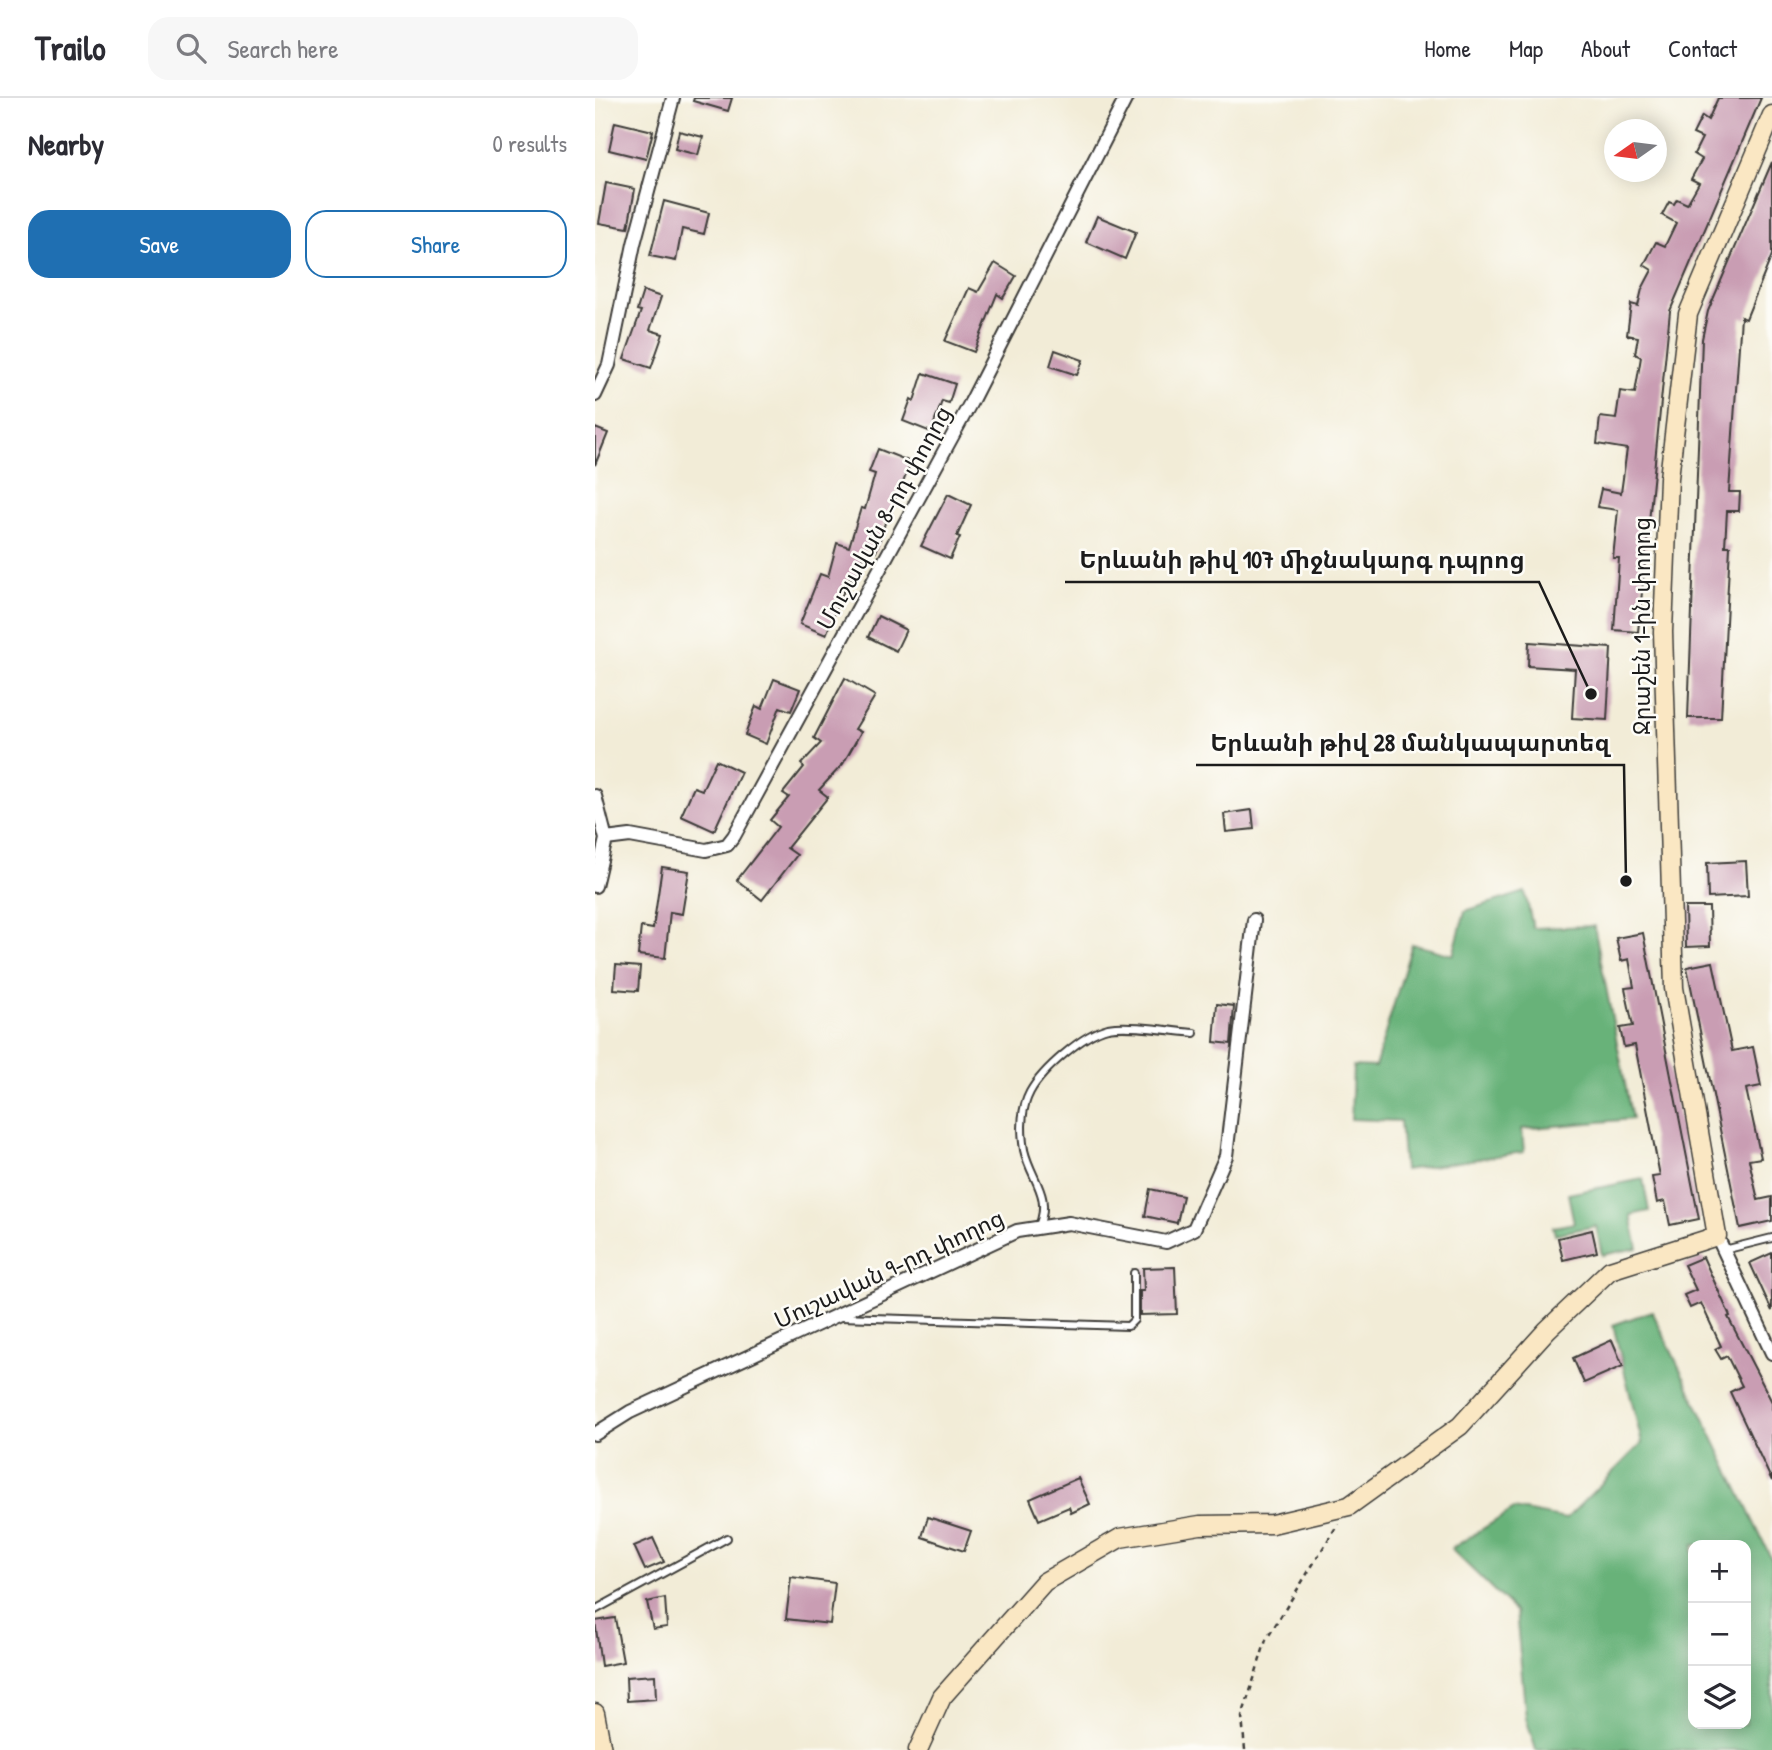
<!DOCTYPE html>
<html lang="en">
<head>
<meta charset="utf-8">
<style>
	:root { --surface:#fff; --page:#f7f7f7; --text:#2b2b33; --muted:#7c7c81; --line:#e1e1e2; --accent:#1f6fb2 }
	body { margin:0; font-family:"Patrick Hand","Noto Sans Armenian",sans-serif; background:var(--page); color:var(--text) }
	.controls { position:absolute; right:21px; bottom:21px; display:grid; overflow:hidden; border-radius:14px; box-shadow:0 4px 18px #0003 }
	.controls button { width:63px; height:63px; display:grid; place-items:center; padding:0; border:0; border-bottom:2px solid var(--line); background:var(--surface); color:var(--text); font:35px sans-serif }
	.compass { position:absolute; left:1009px; top:21px; width:63px; height:63px; border-radius:50%; background:var(--surface); box-shadow:0 4px 18px #0003; rotate:256deg }
	.list { margin:0; padding:0; list-style:none }
	h2 { display:flex; justify-content:space-between; align-items:center; height:91px; margin:0; padding:0 28px; font-size:30px }
	h2 small { font-size:23px; font-weight:400; color:var(--muted) }
	.actions { display:flex; gap:14px; padding:21px 28px }
	.actions a { flex:1; padding:16px 0; border:2px solid var(--accent); border-radius:21px; text-align:center; font-size:24px; color:var(--accent) }
	.actions .main { background:var(--accent); color:#fff }
	.icon { flex:none; width:38px; height:38px; fill:none; stroke:currentColor; stroke-width:2; stroke-linecap:round; stroke-linejoin:round }
	.map { position:relative; flex:none; width:1177px; height:1652px; overflow:hidden }
	header { display:flex; align-items:center; gap:42px; box-sizing:border-box; height:98px; padding:0 35px; background:var(--surface); border-bottom:2px solid var(--line) }
	header strong { font-size:33px }
	nav { display:flex; gap:38px; margin-inline-start:auto; font-size:24px }
	.search { width:490px; height:63px; background:var(--page); display:flex; align-items:center; gap:18px; box-sizing:border-box; padding:0 24px; border-radius:21px; color:var(--muted); font-size:26px }
	main { display:flex }
	aside { flex:1; background:var(--surface) }
	.map>svg:first-child { display:block }
	.forest { fill:#68b279; stroke:#42674a; stroke-width:2; fill-rule:evenodd }
	.building { fill:#c99db3 }
	.lines { fill:none; stroke-linecap:round; stroke-linejoin:round }
	.lane-casing { stroke:#3c3b38; stroke-width:10 }
	.street-casing { stroke:#3c3b38; stroke-width:16 }
	.secondary-casing { stroke:#3c3b38; stroke-width:21 }
	.path { stroke:#3c3b38; stroke-width:2.5; stroke-dasharray:5 5; stroke-linecap:butt }
	.lane { stroke:#fff; stroke-width:6 }
	.street { stroke:#fff; stroke-width:12 }
	.secondary { stroke:#fae7c3; stroke-width:18 }
	.labels { text-anchor:middle; stroke-width:5; stroke-linejoin:round; paint-order:stroke }
	.street-label { font-size:23px; fill:#1c1c1c; stroke:#fdfcf7 }
	.leader { fill:none; stroke:#1c1c1c; stroke-width:2.5 }
	.callout-dot { fill:#1c1c1c; stroke:#fdfcf7; stroke-width:2.5 }
	.callout-label { font-size:24px; text-anchor:middle; font-weight:bold; fill:#1c1c1c; stroke:#fdfcf7; stroke-width:5; stroke-linejoin:round; paint-order:stroke }
</style>
</head>
<body>
<header>
<strong>Trailo</strong>
<div class="search"><svg class="icon" aria-label="search" viewBox="0 0 24 24"><circle cx="10" cy="10" r="6"/><path d="M15 15l6 6"/></svg>Search here</div>
<nav><a>Home</a><a>Map</a><a>About</a><a>Contact</a></nav>
</header>
<main>
<aside>
<h2>Nearby<small>0 results</small></h2>
<ul class="list">
</ul>
<div class="actions"><a class="main">Save</a><a>Share</a></div>
</aside>
<div class="map">
<svg width="1177" height="1652" viewBox="0 0 1177 1652">
	<rect width="100%" height="100%" fill="#fdfcf7"/>
	<filter id="ink" filterUnits="userSpaceOnUse"><feTurbulence type="fractalNoise" baseFrequency=".0143" numOctaves="2"/><feDisplacementMap in="SourceGraphic" scale="14" xChannelSelector="R" yChannelSelector="G"/><feConvolveMatrix kernelMatrix="1 2 1 2 8 2 1 2 1" color-interpolation-filters="sRGB"/></filter>
	<filter id="wash" filterUnits="userSpaceOnUse"><feTurbulence type="fractalNoise" baseFrequency=".00686" numOctaves="4" result="noise"/><feDisplacementMap in="SourceGraphic" scale="28" xChannelSelector="R" yChannelSelector="G"/><feGaussianBlur stdDeviation="1.57" result="paint"/><feColorMatrix in="noise" values="0 0 0 0 0 0 0 0 0 0 0 0 0 0 0 0 0 1.4 0 .05"/><feComposite in="paint" operator="in"/></filter>
	<g filter="url(#wash)">
		<rect width="100%" height="100%" fill="#f2ecd7"/>
		<g class="forest">
			<path d="M930 794 938 830 999 828 1037 1021 927 1031 929 1054 809 1072 805 1023 756 1021 758 968 780 969 817 846 858 857 870 813Z"/>
			<path d="M1048 1081 1054 1113 1036 1117 1043 1150 1007 1157 1001 1128 960 1136 958 1129 979 1125 973 1096Z"/>
			<path d="M1057 1213 1177 1462V1652H941L931 1620 921 1514 856 1451 919 1411 971 1421 1047 1345 1018 1227ZM1151 1447V1626H1098V1447Z"/>
		</g>
		<g id="blocks">
			<g class="building">
				<path d="M99 0H137L133 13 98 3Z"/>
				<path d="M1123 0H1166L1075 213 1043 534 1019 532 1024 460H1018L1023 412 1002 409 1006 391 1026 395 1032 351 1002 346 1005 319 1021 321 1025 293 1040 295 1046 259 1040 256 1043 239 1032 237 1036 206 1043 208 1047 191 1057 172 1049 167 1061 144 1070 148 1081 125 1067 117 1074 104 1079 106 1082 101 1092 106 1104 85 1096 81 1107 61 1099 56 1107 40 1098 36 1107 18 1113 22Z"/>
				<path d="M20 24 58 33 51 61 14 52Z"/>
				<path d="M84 33 108 39 103 57 80 51Z"/>
				<path d="M1177 64V157L1151 221 1146 219 1134 394H1145L1144 413H1132L1130 448H1135L1126 620H1093L1107 241 1113 213Z"/>
				<path d="M11 85 40 91 33 130 4 125Z"/>
				<path d="M69 103 114 115 109 136 87 131 81 163 55 158Z"/>
				<path d="M502 118 541 134 530 161 491 144Z"/>
				<path d="M400 165 421 178 408 200 402 196 379 254 350 243 374 190 383 194Z"/>
				<path d="M48 193 66 199 55 232 68 236 56 270 29 261 46 213 42 212Z"/>
				<path d="M460 252 488 262 482 277 455 268Z"/>
				<path d="M328 275 360 286 354 305 347 303 336 334 308 323 316 301 319 303Z"/>
				<path d="M0 330 13 335 0 367Z"/>
				<path d="M283 351 316 364 307 387 304 386 296 416 293 415 281 454 270 451 261 482 254 480 231 537 205 526 225 476 233 479 242 445 254 449 266 410 270 411 280 376 274 374Z"/>
				<path d="M353 396 376 407 362 438 365 439 355 461 326 448Z"/>
				<path d="M283 518 311 532 301 553 273 539Z"/>
				<path d="M934 544 1016 550 1012 622 977 620 980 571 933 568Z"/>
				<path d="M250 580 280 598 260 631 266 634 248 666 224 692 233 699 192 750 202 757 167 802 142 782 183 729 175 722 194 699 188 695 209 669 206 666 226 645 219 640Z"/>
				<path d="M179 581 205 591 196 613 185 609 171 646 150 637 161 608 167 611Z"/>
				<path d="M121 662 146 674 119 733 86 718 99 689 107 692Z"/>
				<path d="M657 712 659 731 631 734 629 716Z"/>
				<path d="M1151 763 1153 798 1113 800 1112 765Z"/>
				<path d="M67 769 94 773 87 816 75 814 70 860 43 857 46 829 58 831Z"/>
				<path d="M1090 809H1114L1115 848 1091 849Z"/>
				<path d="M1048 835 1104 1121 1075 1127 1070 1103 1062 1105 1057 1079 1065 1078 1040 947 1029 949 1025 930 1038 928 1030 890 1039 889 1034 861 1026 863 1021 840Z"/>
				<path d="M1118 864 1137 953 1158 949 1166 988 1151 991 1166 1060 1154 1062 1163 1102 1177 1099V1123L1145 1130 1092 869Z"/>
				<path d="M21 867 45 869 43 893 19 891Z"/>
				<path d="M622 906 639 908 636 946 619 944Z"/>
				<path d="M555 1091 588 1098 582 1125 550 1118Z"/>
				<path d="M997 1132 1002 1154 968 1162 963 1140Z"/>
				<path d="M1177 1155V1213L1155 1165Z"/>
				<path d="M1108 1159 1135 1218 1133 1219 1177 1304V1383L1135 1294 1147 1288 1132 1258 1126 1261 1120 1251 1126 1248 1106 1205 1095 1210 1089 1197 1101 1192 1089 1167Z"/>
				<path d="M580 1169 582 1216 545 1217V1193H549L548 1170Z"/>
				<path d="M1017 1242 1028 1268 989 1285 978 1260Z"/>
				<path d="M483 1380 495 1406 476 1415 474 1409 444 1422 435 1401Z"/>
				<path d="M333 1419 376 1433 369 1453 327 1439Z"/>
				<path d="M58 1440 69 1464 50 1472 39 1448Z"/>
				<path d="M196 1479 240 1485 235 1526 191 1521Z"/>
				<path d="M70 1500 72 1529 58 1531 52 1504Z"/>
				<path d="M20 1520 28 1564 6 1568 0 1523Z"/>
				<path d="M60 1577 61 1601 32 1603 31 1579Z"/>
			</g>
		</g>
	</g>
	<g filter="url(#ink)">
		<use href="#blocks" fill-opacity="0" stroke="#3c3b38" stroke-width="2"/>
		<g class="lines">
			<defs>
				<g id="lane">
					<path d="M444 1128C457 1097 436 1082 429 1052 426 1034 426 1011 435 994 447 972 488 936 513 930 534 926 576 933 599 935"/>
					<path d="M1129 1152 1177 1140"/>
					<path d="M245 1219 533 1228 539 1222V1175"/>
					<path d="M0 1512 132 1440"/>
				</g>
				<g id="street">
					<path d="M0 297 14 267 39 146 78 0"/>
					<path d="M0 698 11 741 0 788"/>
					<path d="M11 741 35 738 111 752 132 747 139 738 376 304 531 0"/>
					<path d="M1122 1138 1177 1255"/>
					<path d="M0 1336 35 1314 422 1133 474 1125 571 1144 599 1131 631 1058 659 822"/>
				</g>
				<g id="secondary">
					<path d="M0 1615 7 1652"/>
					<path d="M323 1652 347 1599 449 1484 525 1440 605 1427 677 1426 754 1408 865 1328 952 1232 1015 1172 1122 1138 1079 890 1068 534 1074 380 1093 216 1177 17"/>
				</g>
			</defs>
			<use href="#lane" class="lane-casing"/>
			<use href="#street" class="street-casing"/>
			<use href="#secondary" class="secondary-casing"/>
			<path class="path" d="M650 1652 647 1619 671 1542 743 1426"/>
			<use href="#lane" class="lane"/>
			<use href="#street" class="street"/>
			<use href="#secondary" class="secondary"/>
		</g>
	</g>
	<g class="labels">
		<g class="street-label">
			<text transform="translate(289 420) rotate(-61)" y="8">Մուշավան 8-րդ փողոց</text>
			<text transform="translate(1047 528) rotate(-90)" y="8">Ջրաշեն 1-ին փողոց</text>
			<text transform="translate(294 1171) rotate(-25)" y="8">Մուշավան 9-րդ փողոց</text>
		</g>
	</g>
	<path class="leader" d="M996 596L944 484H470M1031 783L1029 667H601"/>
	<g class="callout-dot">
		<circle cx="996" cy="596" r="7"/>
		<circle cx="1031" cy="783" r="7"/>
	</g>
	<g class="callout-label">
		<text x="707" y="470">Երևանի թիվ 107 միջնակարգ դպրոց</text>
		<text x="815" y="653">Երևանի թիվ 28 մանկապարտեզ</text>
	</g>
</svg>
<div class="controls">
<button>+</button>
<button>−</button>
<button><svg class="icon" aria-label="layers" viewBox="0 0 24 24"><path d="M12 4l9 5-9 5-9-5zM3 14l9 5 9-5"/></svg></button>
</div>
<svg class="compass" viewBox="-18 -18 36 36"><path d="M0-13l5 13h-10z" fill="#e53935"/><path d="M0 13l5-13h-10z" fill="#7c7c81"/></svg>
</div>
</main>
</body>
</html>
